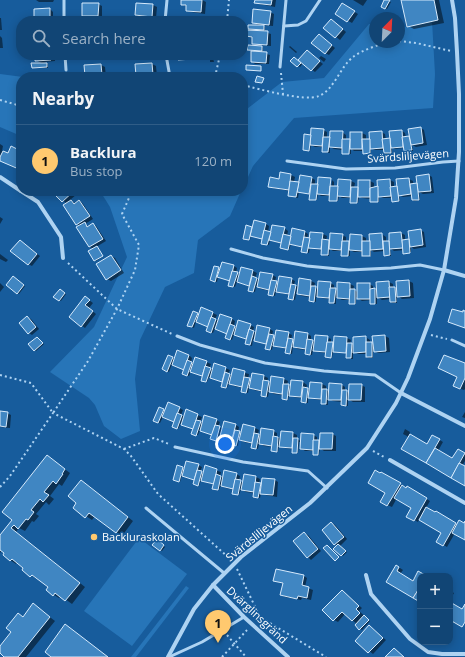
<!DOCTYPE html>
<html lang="en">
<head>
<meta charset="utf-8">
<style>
	:root { --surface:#114575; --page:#1e4f7d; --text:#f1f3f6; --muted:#9cb1c5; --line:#305d87; --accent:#ffc96f }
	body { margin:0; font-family:"Open Sans",sans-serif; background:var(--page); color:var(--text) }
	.controls { position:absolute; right:12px; bottom:12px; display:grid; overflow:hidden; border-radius:8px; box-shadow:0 2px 10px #0003 }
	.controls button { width:36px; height:36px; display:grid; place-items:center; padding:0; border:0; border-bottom:1px solid var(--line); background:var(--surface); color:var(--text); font:20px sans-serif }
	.compass { position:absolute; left:369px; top:12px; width:36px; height:36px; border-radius:50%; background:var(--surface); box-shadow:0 2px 10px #0003; rotate:24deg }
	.you { position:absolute; left:225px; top:444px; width:14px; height:14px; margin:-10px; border:3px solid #fff; border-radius:50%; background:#1a73e8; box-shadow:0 0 0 6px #1a73e833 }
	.badge { display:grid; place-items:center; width:26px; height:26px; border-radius:50%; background:var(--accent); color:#111; font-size:13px; font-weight:700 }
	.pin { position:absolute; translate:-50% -33px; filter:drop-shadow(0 1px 2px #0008) }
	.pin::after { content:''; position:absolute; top:21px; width:14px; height:12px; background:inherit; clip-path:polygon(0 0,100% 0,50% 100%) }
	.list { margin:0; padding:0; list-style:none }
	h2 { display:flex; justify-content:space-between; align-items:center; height:52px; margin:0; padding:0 16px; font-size:17px }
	h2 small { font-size:13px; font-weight:400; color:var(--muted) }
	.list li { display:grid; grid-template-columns:26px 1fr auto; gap:12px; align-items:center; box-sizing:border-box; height:72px; padding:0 16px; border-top:1px solid var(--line) }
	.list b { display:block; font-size:15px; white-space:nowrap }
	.list p { margin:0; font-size:13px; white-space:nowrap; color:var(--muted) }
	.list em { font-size:13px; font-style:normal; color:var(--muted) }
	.icon { flex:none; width:22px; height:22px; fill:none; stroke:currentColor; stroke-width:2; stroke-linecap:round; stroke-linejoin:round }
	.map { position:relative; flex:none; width:465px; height:657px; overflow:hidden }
	.search { position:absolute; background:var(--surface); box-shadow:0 2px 10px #0003; left:16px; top:16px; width:232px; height:44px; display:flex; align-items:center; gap:10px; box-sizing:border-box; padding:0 14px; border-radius:16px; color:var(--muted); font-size:15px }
	.panel { position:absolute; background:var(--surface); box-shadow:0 2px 10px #0003; left:16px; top:72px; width:232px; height:124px; border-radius:16px }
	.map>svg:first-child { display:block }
	.green { fill:#2775b8 }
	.shadow { fill:#0007 }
	.building { fill:#4086c2; stroke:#d6eafc }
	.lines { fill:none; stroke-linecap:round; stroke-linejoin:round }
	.path { stroke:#aed3f2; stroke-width:2; stroke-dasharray:2 3; stroke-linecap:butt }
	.service { stroke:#aed3f2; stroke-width:3 }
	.minor { stroke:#aed3f2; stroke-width:4 }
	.poi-dot { fill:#ffc96f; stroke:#175c9c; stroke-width:1.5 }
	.labels { text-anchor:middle; stroke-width:3; stroke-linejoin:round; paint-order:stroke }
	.street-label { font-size:11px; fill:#fff; stroke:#175c9c }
	.poi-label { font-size:11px; fill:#fff; stroke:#175c9c; text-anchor:start }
</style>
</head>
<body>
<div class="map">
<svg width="465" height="657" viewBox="0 0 465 657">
	<rect width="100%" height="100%" fill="#175c9c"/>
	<g class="green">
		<path d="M432 21 435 74 433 108 294 118 253 166 243 188V112L282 82 324 78 369 24 375 25V42H399V26L407 27Z"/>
		<path d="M0 74 23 77H21V136L0 127Z"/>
		<path d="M100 191H241L230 216 198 240 194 273 165 287 140 340 135 379 140 431 121 439 104 426 95 405 89 398 50 372 94 327 127 257 110 207Z"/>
		<path d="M139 538 187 574 132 646 84 611Z"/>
		<path d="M186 586 189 588 136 657H131Z"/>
	</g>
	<g class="shadow">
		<path d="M36 0H54L53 2H39Z"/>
		<path d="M182 0H202L206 2 205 14 191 12 187 10V7L182 4Z"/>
		<path d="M256 0H276L275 7 259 4 255 2Z"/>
		<path d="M353 0H367L363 6Z"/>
		<path d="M385 0 391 2 387 9 382 6Z"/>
		<path d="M402 0H439L444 23 414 29 408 26Z"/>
		<path d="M98 4 102 6V18L87 17 83 15Z"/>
		<path d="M137 4 153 5 157 7 156 18 140 17 136 15Z"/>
		<path d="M342 4 358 14 352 23 336 14Z"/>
		<path d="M50 9 53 12V21H36Z"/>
		<path d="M270 12 274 14 273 26 261 25 265 27V32L271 34V46L259 45 263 48V53L270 55 269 64H255L252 61V50L259 47 253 43V38L247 36 254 31 249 29 259 26 253 22Z"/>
		<path d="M0 18H1L2 30H0Z"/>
		<path d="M186 19 201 21H186Z"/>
		<path d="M335 22 346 32 340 40 325 28Z"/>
		<path d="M0 36 2 38 3 48H0Z"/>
		<path d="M323 38 335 48 329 55 325 53Z"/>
		<path d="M243 46 246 47V50H243Z"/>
		<path d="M290 46 297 52 296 53 289 47Z"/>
		<path d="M307 51 323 64 315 72 303 63 300 67 292 61H298Z"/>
		<path d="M36 55H55V61L44 62 48 64V68H32L43 64 36 60Z"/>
		<path d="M85 55H103V56L89 57Z"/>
		<path d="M136 55H156L157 57 140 59Z"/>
		<path d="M186 55H193L194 59H179Z"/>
		<path d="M321 56 326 59 324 62 319 58Z"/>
		<path d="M210 57 213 58 214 62H210Z"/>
		<path d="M136 64H152L156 66 157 77H139L137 75Z"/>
		<path d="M101 65 105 67 106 77H88L86 76 85 66Z"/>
		<path d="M421 128 424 130 427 145 416 147 412 145 413 151 406 152 404 148 395 149 392 147V153L386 154 384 153V150H375L371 148V154H365L364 151H354L351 148V154H344L343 153V150L334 149 330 147V153L325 152 323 151V147H315L311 145 310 151 304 150 311 136 323 130 327 132V138H331L342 132 346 135V140L351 141V133H362L366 135V140H369L381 132 385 134 386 140 390 139 402 131 405 133 406 138H411Z"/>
		<path d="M0 144 3 146 2 151 9 154 21 152V170L0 160Z"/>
		<path d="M280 173 291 175 295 177 294 182 300 183 312 178 315 180V185L331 191 332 180 334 182V187H339L351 181 355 183 354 188 359 189V181H370L374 183V188L390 180 394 182V187L398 186 409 179 413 181V185L417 184 429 175 432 177 434 193 423 194 419 192 420 200 414 201 413 200 412 196 403 197 399 195 400 201 395 202 393 201V198H383L379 196V202H373L371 199 362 198 359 196 358 203 351 202V198H342L339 196 338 201H331L330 196H321L318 194 317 200H312L311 195 299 191 298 198 291 196H289L290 191 273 188 270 186 279 180Z"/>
		<path d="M50 191H74L77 194 70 200 75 203 80 201 83 204 93 219 85 224 89 227 93 224 96 226 106 241 96 247 102 257 96 261 94 260V249L90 247 78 228 80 226 77 224 65 205 67 204 53 191Z"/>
		<path d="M0 217 3 219 0 224Z"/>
		<path d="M266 224 269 226 268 232 271 233 284 228 288 231 287 236 292 237 305 232 308 234 307 239 323 234 327 236 326 241H330L342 235 346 237V242H350L351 235 362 236 366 238V242H371L382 235H383H381L382 242H384L383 235 386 237V242L390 243V234L401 233 405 235V240H410L420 230 424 232 426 247 414 249 411 247V252L404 253V250L394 251 390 248 391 256H386L384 255V251L374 252 371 250V256H364L363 252H354L350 250V256H344L342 251H333L330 249 329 256 323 255 322 250 313 249 326 251V249L312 247V249L310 247 309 253 304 252 303 248 291 244 289 250 283 248 282 244 270 240 269 245 264 244 263 239 251 235 250 240 245 239 247 226 253 228Z"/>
		<path d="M20 241 40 256 32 266 28 264Z"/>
		<path d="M0 254 8 260 6 262 0 259Z"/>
		<path d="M111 256 115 258 124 273 111 281 107 279 106 259Z"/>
		<path d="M234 266 237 268 236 273 240 275 242 268 253 271 257 273 255 278 259 280 272 275 276 277 275 282 278 283 291 279 295 281 294 285 299 287V280L311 281 315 283 314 287 318 289 330 283 334 285V289L338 291 350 284 354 286 353 290 358 292 369 284 373 286V289L378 291 389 282 393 284V288L398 290 409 281 413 283 414 298 402 299 397 295V303H393L391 302V299L382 300 377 297V304H373L371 303V300L362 301 356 297V304L350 303 351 300H342L336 297V304L331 303 330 302V299L321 298 316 296V302L312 301 310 297 302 296 298 294V289H297L295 300 291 299 290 295 281 293 276 290 275 296 271 295 270 291 261 289 256 286 255 292 250 291V287L237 281 235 287 231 286V281L218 277 217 282 213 281 215 267 221 269Z"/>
		<path d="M15 278 25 286 19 294 7 284Z"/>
		<path d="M0 283 4 287 0 292Z"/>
		<path d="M60 290 66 294 61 301 55 297Z"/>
		<path d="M89 300 93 303 89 308 96 314 85 328 70 317Z"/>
		<path d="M202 308 217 315 215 319 219 321 221 315 232 319 235 321 234 326 237 328 250 325 254 327 253 331 256 333 270 329 273 331 272 336 276 337 288 333 292 335 291 340 295 341 308 334 311 336V341L315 342 328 343 329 338 331 339V343L335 345 347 338 351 340 350 344 354 345 366 337 367 338H365L367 350V338L370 340V343L374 345 385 336 389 338 390 352 378 353 373 350V358H369L367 357V354H358L353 351V359L347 358V354H338H351V352H337V353L333 351 332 358 328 357 327 353 318 352 313 349 312 355H307L306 354V350L298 349 293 346 292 354 287 353V349L278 347 273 344 272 350 268 349 267 344 253 339 252 346 247 344V340L234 334 232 340 228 339V334L215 328 213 333 209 332V327L196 321 194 328 190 326 197 314 199 315Z"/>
		<path d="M27 317 31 319 39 329 32 335 29 333Z"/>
		<path d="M38 338 44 344 36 351 35 350Z"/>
		<path d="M189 355 192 358 191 362 194 364 196 358 211 364 209 368 213 370 215 364 230 370 228 374 232 376 234 370 249 374 248 379 251 380 252 374 264 376 268 378 267 382 271 384 284 379 288 381 287 385 291 387V381L303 382 307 385 306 389 310 390 311 383 322 384 326 386V390L330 392 342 385 345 387V391L349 393 361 385 365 387V402H353L348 399V406H344L342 405V402L333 401 328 398V405L323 404 322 403V400L313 399 308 397V403H303L302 402V398L293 397 289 395 288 400 284 399 283 395 274 394 269 391 268 397 264 396 263 392 254 390 249 387 248 393 244 392 243 388 234 386 229 383 227 388 223 387V382L209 377 207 382 203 381V376L191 371 189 376 184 375 185 370 172 364 169 372 165 370 172 358 175 359Z"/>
		<path d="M465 364V389L464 390 458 388Z"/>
		<path d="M179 408 183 410 181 415 185 417 187 411 202 417 200 422 203 423 216 420 220 422 218 427 223 429 236 425 239 427 238 432 242 433 255 428 259 430 258 434 261 436 273 431 277 433V437L281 439V432L293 433 297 435V439L301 441 313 435 317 437V441L321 442 332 434 336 436V451H324L320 448 319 455H315L314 454V451H305L301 448V442H299L298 453 293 452V449L284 448 279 445 278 452 274 451 273 447 264 446 259 443 258 449 254 448 253 444 244 442 239 439 238 446 233 445 237 440 223 436V437L219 435 217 441 213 440V435L200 430 198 435 192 433 194 429 181 423 178 429 174 427 175 422 163 417 160 423 156 422 163 410 165 411Z"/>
		<path d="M0 412 7 413 11 415 10 428 0 427Z"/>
		<path d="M465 412V418L462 417Z"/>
		<path d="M405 429 410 432 409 435 427 446 433 436 443 442 438 451 453 460 458 450 465 454V461L462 466 465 467V485L403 449 409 437 403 434Z"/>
		<path d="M47 456 70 473 62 486 59 484 50 496 54 499 49 505 46 502 36 514 39 516 34 522 32 521 25 531 19 528 16 532 85 587 72 604 61 596 59 598 54 595 49 587 38 578 37 579 23 570 25 568 17 562 16 564 10 560 6 553 2 550 0 553V536L13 520Z"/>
		<path d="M198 465 202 467 200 472 204 474 206 467 221 472 220 476 224 478 236 474 240 476 239 481 243 483 244 475 256 477 260 479 259 484 262 485 275 480 278 482 277 497 265 495 261 493 260 498 255 497 254 493 246 492 241 489 239 495 235 494 234 490 226 488 221 485 219 490H215L214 489 215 485 201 480 199 486 195 485V480L182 475 180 482 176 480 182 468 185 469Z"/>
		<path d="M381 473 407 489 408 488 430 501 426 508 436 513 457 525 465 523V539L455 533 447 547 437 541 442 532 419 519 418 522 408 516 413 507 397 498 392 507 385 504 387 493Z"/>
		<path d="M87 485 133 521 122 536 95 516 92 520 74 508Z"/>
		<path d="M332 523 335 525 347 539 340 546 347 552 343 556 337 546 323 530Z"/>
		<path d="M304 533 308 535 321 551 311 560 308 557Z"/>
		<path d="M159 541 165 547 162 551 154 545Z"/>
		<path d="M397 566 403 570 400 574 413 582 419 573 425 576H420V601L387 582Z"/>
		<path d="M304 576 307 578 305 587 313 590 311 600 302 598 301 600 285 597 281 595 284 584 274 580Z"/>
		<path d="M342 591 362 608 359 611 370 621 362 630 356 625 357 624 345 614 338 622 334 620Z"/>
		<path d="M450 591 454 593 450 600Z"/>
		<path d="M34 605 55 621 26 657H6L0 652V647L12 631 18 614 24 617Z"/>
		<path d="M370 627 386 640 373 654 357 641Z"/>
	</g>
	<g class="building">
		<path d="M181 0H202L201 12 186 11V5H181Z"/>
		<path d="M255 0H272L271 5 254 3Z"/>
		<path d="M384 0H390L385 9 381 7Z"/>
		<path d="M401 0H434L438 20 407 27Z"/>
		<path d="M82 3H99L98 16H82Z"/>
		<path d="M136 3 153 4 152 17 135 15Z"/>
		<path d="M342 3 355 11 347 22 335 14Z"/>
		<path d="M50 8V21H34V9Z"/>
		<path d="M253 9 271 11 269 25 252 23Z"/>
		<path d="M331 19 343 29 335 38 323 28Z"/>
		<path d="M248 25H264V30L248 29Z"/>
		<path d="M246 30 268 31 267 45 252 44V37L246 36Z"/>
		<path d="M319 34 332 45 325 54 311 43Z"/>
		<path d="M248 45 262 46V51L247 50Z"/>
		<path d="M307 50 320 61 311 71 298 60Z"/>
		<path d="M251 51 267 52 266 63 251 62Z"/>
		<path d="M35 55H51V60L35 61Z"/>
		<path d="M178 55H193V59L178 60Z"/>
		<path d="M294 57 301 63 297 67 290 61Z"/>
		<path d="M31 63H47V67L32 68Z"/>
		<path d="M152 63 153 75 136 76 135 64Z"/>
		<path d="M101 64 102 75 85 76 84 65Z"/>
		<path d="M246 65 261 66V71L246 70Z"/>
		<path d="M257 76 264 78 262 83 255 82Z"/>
		<path d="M421 127 423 143 411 145 408 129Z"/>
		<path d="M311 128 324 129 322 146 310 145Z"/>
		<path d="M402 130 403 147 391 148 389 131Z"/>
		<path d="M330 131H343L342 148 329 147Z"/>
		<path d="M382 131 383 148 370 149 369 132Z"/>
		<rect x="350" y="132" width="12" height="17"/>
		<path d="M304 134 311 135 309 151 303 150Z"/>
		<path d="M409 136 412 150 404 151 402 137Z"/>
		<path d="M323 137H330L328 152H322Z"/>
		<path d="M390 138 391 153H384L382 139Z"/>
		<path d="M342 139H350L349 154H342Z"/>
		<path d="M362 139H370V153L363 154Z"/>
		<path d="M11 146 21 151V170L0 161V157L3 151 8 153Z"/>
		<path d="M280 172 291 174 289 190 268 187 270 177 279 179Z"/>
		<path d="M429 174 431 191 418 192 416 176Z"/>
		<path d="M300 175 312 177 309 194 297 192Z"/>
		<path d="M318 177 331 178 329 195 317 194Z"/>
		<path d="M409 178 411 194 398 196 396 179Z"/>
		<path d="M338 179 351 180 350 197 337 196Z"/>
		<path d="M390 179 391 196 378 197 377 180Z"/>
		<rect x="358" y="180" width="12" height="17"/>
		<path d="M290 181 299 182 296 197 288 196Z"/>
		<path d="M417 183 419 200H412L410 184Z"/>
		<path d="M311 184H318L316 200H309Z"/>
		<path d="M330 186H338L337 201H329Z"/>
		<path d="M378 186V202H370V188Z"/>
		<path d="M397 186 399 201 392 202 390 187Z"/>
		<path d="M351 187H358L357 203H350Z"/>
		<path d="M51 191H74L62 202Z"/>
		<path d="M71 200 74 204 79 200 90 216 76 225 63 205Z"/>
		<path d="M254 220 266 223 262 239 250 236Z"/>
		<path d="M85 222 87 227 93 223 103 239 89 247 76 227Z"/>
		<path d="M246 225 252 227 249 240 243 239Z"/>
		<path d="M272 225 285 227 281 243 269 240Z"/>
		<path d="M292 228 305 231 302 247 289 244Z"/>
		<path d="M421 229 423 245 410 247 408 231Z"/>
		<path d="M264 230 271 232 267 245 261 244Z"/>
		<path d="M310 232 323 233 321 249 308 248Z"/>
		<path d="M401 232 403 248 389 249V233Z"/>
		<path d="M330 233 343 234 341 250 329 249Z"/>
		<path d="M382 233 383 249 370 250 369 234Z"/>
		<path d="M283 234 291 236 288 250 280 248Z"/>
		<path d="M350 234 362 235V251L349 250Z"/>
		<path d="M304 237 310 238 307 253 301 252Z"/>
		<path d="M322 239 329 240 328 255H321Z"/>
		<path d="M409 239 410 253 403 254 402 240Z"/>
		<path d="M20 240 37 254 28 265 10 251Z"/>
		<path d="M342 241H349L348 256H341Z"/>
		<rect x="362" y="241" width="8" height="15"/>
		<path d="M383 241H389L390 255 384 256Z"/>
		<path d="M97 246 103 256 94 261 88 251Z"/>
		<path d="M111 255 121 270 106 280 96 264Z"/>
		<path d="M222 262 234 265 230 281 217 277Z"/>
		<path d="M214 266 219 267 215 282 210 280Z"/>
		<path d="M241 267 253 270 249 286 237 282Z"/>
		<path d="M232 271 238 272 233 287 228 286Z"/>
		<path d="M260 272 273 274 269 290 257 287Z"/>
		<path d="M13 276 24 285 17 294 6 285Z"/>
		<path d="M252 276 257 278 253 292 248 291Z"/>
		<path d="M279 276 292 278 289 294 276 292Z"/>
		<path d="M299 278 311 280 310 296 297 294Z"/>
		<path d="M271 280 277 281 273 296 268 295Z"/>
		<path d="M409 280 410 296 397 297 396 281Z"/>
		<path d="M318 281 331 282 329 298 317 297Z"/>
		<path d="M389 281 390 297 377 298 376 282Z"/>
		<path d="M337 282 350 283V299L337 298Z"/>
		<rect x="357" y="283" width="13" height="16"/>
		<path d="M291 284 296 285 293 300 288 299Z"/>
		<path d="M311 286H316L314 302 309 301Z"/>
		<path d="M389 287H395L396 302H390Z"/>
		<path d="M330 288H336L334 303H329Z"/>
		<path d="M375 288V304H370V289Z"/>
		<path d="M60 289 65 293 59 301 53 297Z"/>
		<path d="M350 289H355V304H349Z"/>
		<path d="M85 296 90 300 85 305 93 311 81 327 69 317Z"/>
		<path d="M201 307 213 312 208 327 196 322Z"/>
		<path d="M452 309 463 312V310L465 311V328L448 322Z"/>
		<path d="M193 311 198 313 192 327 187 326Z"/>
		<path d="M220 314 232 318 227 334 215 329Z"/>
		<path d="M27 316 36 327 28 334 19 323Z"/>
		<path d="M211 317 216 319 211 333 206 331Z"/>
		<path d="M238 320 251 324 246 339 234 335Z"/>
		<path d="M230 324 235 326 230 340 225 338Z"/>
		<path d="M257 325 270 328 266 344 254 341Z"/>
		<path d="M249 329 254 331 250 345 245 344Z"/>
		<path d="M276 330 289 332 286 348 273 346Z"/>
		<path d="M295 331 308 333 306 349 293 347Z"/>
		<path d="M269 334 274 335 270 350 265 349Z"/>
		<path d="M315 335 328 336 326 352 313 351Z"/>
		<path d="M385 335 386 351 374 352 372 336Z"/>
		<path d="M334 336 347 337 346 353 333 352Z"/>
		<path d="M366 336V352L353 353V337Z"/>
		<path d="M37 337 43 343 34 351 28 344Z"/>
		<path d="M288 338 293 339 290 354 285 353Z"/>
		<path d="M307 339 313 340 310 355 305 354Z"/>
		<path d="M327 342H333L331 358 325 357Z"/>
		<rect x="366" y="342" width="6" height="15"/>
		<path d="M347 343H352L351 358H346Z"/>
		<path d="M177 350 189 355 184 370 172 365Z"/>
		<path d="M168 355 173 357 167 372 162 369Z"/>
		<path d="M444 355 465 363V378L460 389 453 386 457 377 438 368Z"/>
		<path d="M195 357 207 361 202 376 190 372Z"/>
		<path d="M187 360 192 362 187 376 182 374Z"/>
		<path d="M214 363 226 367 222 382 210 378Z"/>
		<path d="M205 366 211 368 206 382 201 381Z"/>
		<path d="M233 368 245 371 242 387 229 384Z"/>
		<path d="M225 372 230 374 226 388 221 387Z"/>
		<path d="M252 373 264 375 262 391 249 388Z"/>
		<path d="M271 376 284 378 282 394 269 392Z"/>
		<path d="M244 377 250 378 246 393 241 392Z"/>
		<path d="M263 380 269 381 266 397 261 396Z"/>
		<path d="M291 380 303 381 301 397 289 396Z"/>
		<path d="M310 382 322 383 321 399 308 398Z"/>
		<path d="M329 383 342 384 341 400H328Z"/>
		<path d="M283 384H289L287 400 282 399Z"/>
		<path d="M349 384H362L361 400H348Z"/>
		<path d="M303 387 308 388 306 403 301 402Z"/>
		<path d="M322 389H327L326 404H321Z"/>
		<path d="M342 390H347L346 406 341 405Z"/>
		<path d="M168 402 180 407 174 422 162 417Z"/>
		<path d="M159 407 164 409 158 423 153 421Z"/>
		<path d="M186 409 198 414 193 429 181 425Z"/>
		<path d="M0 411 8 412 6 427 0 426Z"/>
		<path d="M177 413 182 415 177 429 172 427Z"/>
		<path d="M204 415 217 419 212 435 200 431Z"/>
		<path d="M196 420 201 421 196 436 191 434Z"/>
		<path d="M224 421 236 424 232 439 220 436Z"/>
		<path d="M243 424 255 427 252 443 239 440Z"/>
		<path d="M215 425 220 426 216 441 210 439Z"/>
		<path d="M261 428 274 430 272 446 259 444Z"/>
		<path d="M235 430 240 431 236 446 231 444Z"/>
		<path d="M281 431 293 432 292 448 279 447Z"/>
		<path d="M254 433 259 434 256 449 251 448Z"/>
		<path d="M301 433 314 434 313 450 300 449Z"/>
		<path d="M320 433H333L332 449H319Z"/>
		<path d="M410 434 427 444 432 435 440 439 426 463 401 449Z"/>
		<path d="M273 436 278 437 277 452 271 451Z"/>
		<path d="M293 438H298L297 453H292Z"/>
		<path d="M313 440H319L318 455H313Z"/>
		<path d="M435 448 452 458 458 449 465 453 451 478 426 463Z"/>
		<path d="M47 455 65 469 62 474H63L56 484 53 481 44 492 49 495 43 502 40 499 31 510 34 512 28 520 26 519 18 529 14 525 11 528 80 583 65 601 55 593 53 596 46 590 48 587 32 575 30 577 22 570 23 568 12 559 10 561 3 555 4 553 0 550V535L12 520 2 512Z"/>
		<path d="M186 461 199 464 194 480 182 476Z"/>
		<path d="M459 463 465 466V486L451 478Z"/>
		<path d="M177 465 183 467 179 482 173 480Z"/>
		<path d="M205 465 217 469 214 484 201 481Z"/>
		<path d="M197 470 202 471 198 486 193 484Z"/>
		<path d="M224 470 237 473 233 489 221 486Z"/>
		<path d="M375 470 380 473 381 472 401 483 387 506 380 502 385 493 368 483Z"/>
		<path d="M216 474 221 476 218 490 212 489Z"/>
		<path d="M244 474 256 476 254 492 241 490Z"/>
		<path d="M262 478 275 479 273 495 260 494Z"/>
		<path d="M235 479 241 480 238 495 232 494Z"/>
		<path d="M81 480 128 517 116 533 89 513 85 518 73 508 76 503 68 496Z"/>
		<path d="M255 482 261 483 258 498 253 497Z"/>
		<path d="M402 485 406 488 407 486 427 498 414 521 406 517 411 508 394 498Z"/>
		<path d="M426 507 435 512 436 511 456 523 443 546 436 542 441 533 419 520Z"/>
		<path d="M459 520 464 523 465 521V540L452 533Z"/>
		<path d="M331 522 344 537 334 545 322 530Z"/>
		<path d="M304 532 318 549 307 558 293 541Z"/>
		<path d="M157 539 164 545 160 551 152 545Z"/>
		<path d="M338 544 346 551 341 556 333 549Z"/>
		<path d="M327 545 339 557 335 561 323 548Z"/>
		<path d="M396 565 399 567 397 571 413 581 418 571 427 576H420V587L413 598 386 582Z"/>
		<path d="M276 569 304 575 302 585 309 587 307 598 298 596 297 599 280 595 283 583 273 581Z"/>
		<path d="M420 587V602L413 598Z"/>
		<path d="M342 590 359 606 356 609 360 613 352 621 342 612 333 621 322 610Z"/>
		<path d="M450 602 462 609 465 604V622L462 627 450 620Z"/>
		<path d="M33 603 50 617 18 657H4L0 653V646L11 632 6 628 18 613 23 617Z"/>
		<path d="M364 615 369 620 359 630 355 625Z"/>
		<path d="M65 624 108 657H51L45 652Z"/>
		<path d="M369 625 383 638 368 653 355 641Z"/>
		<path d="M394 648 404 657H385Z"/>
	</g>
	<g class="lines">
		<g class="path">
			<path d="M227 21 229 0"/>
			<path d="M399 41 416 43 451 51"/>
			<path d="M281 73 283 94"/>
			<path d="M177 77 178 76 196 73 210 77"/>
			<path d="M215 77 220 55"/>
			<path d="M243 85C259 89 305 102 319 96 334 90 340 67 353 57 362 50 376 46 387 42"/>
			<path d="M0 100 21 106"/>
			<path d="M68 263 117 309 172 334"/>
			<path d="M431 335 447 339"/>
			<path d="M0 375 31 383 53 413 88 361 117 309 135 270 139 245 122 214 132 191"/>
			<path d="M124 449 154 438 169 444"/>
			<path d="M373 451 384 457"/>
			<path d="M0 487 10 476 53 413 124 449 131 456 158 494 229 558"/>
			<path d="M237 569 260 617 326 657"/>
			<path d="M227 635 246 657"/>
			<path d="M222 657 247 630"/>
		</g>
		<g class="service">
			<path d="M64 21V0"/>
			<path d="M165 21 167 0"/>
			<path d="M284 26 298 25 306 21 320 0"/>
			<path d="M65 55 66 70"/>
			<path d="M166 55 170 77"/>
			<path d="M280 67 286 0"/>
			<path d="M287 161 346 169 395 168 443 162 459 161"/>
			<path d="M231 249 263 258 307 266 349 270 391 268 420 265 444 270"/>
			<path d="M177 336 200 345 265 363 324 371 375 375 401 393"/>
			<path d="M452 340 465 346"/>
			<path d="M175 447 243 462 308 471 327 488"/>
			<path d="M146 508 224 573"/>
			<path d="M169 657 202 642 244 617"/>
		</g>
		<g class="minor">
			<path d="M0 177 21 191"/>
			<path d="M21 191 38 202 61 237 63 258"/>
			<path d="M444 270 465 276"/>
			<path d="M401 393 465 426"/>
			<path d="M390 460 465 503"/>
			<path d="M366 575 371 594 410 639 428 652 442 654H465"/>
			<path d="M213 585 244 617 288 657"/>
			<path d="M168 657 194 609 213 585 241 557 310 503 367 448 396 403 408 378 430 319 444 270 456 198 459 152V94L457 52 455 18 452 0"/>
		</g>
	</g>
	<circle class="poi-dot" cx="94" cy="537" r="4"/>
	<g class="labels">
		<g class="street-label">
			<text transform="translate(408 156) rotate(-4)" y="4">Svärdsliljevägen</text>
			<text transform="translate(259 533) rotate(-39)" y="4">Svärdsliljevägen</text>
			<text transform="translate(257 615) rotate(43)" y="4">Dvärglinsgränd</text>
		</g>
		<g class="poi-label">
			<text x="102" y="541">Backluraskolan</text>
		</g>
	</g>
</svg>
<div class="controls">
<button>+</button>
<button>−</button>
</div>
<svg class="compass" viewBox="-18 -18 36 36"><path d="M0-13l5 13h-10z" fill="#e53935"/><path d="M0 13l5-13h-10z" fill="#9cb1c5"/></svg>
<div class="you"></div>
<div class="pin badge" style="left:218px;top:643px">1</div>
<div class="search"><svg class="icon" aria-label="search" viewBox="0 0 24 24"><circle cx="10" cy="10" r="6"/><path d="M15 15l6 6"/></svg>Search here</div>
<section class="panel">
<h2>Nearby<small></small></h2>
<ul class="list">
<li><span class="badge">1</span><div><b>Backlura</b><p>Bus stop</p></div><em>120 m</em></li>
</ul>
</section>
</div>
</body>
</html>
